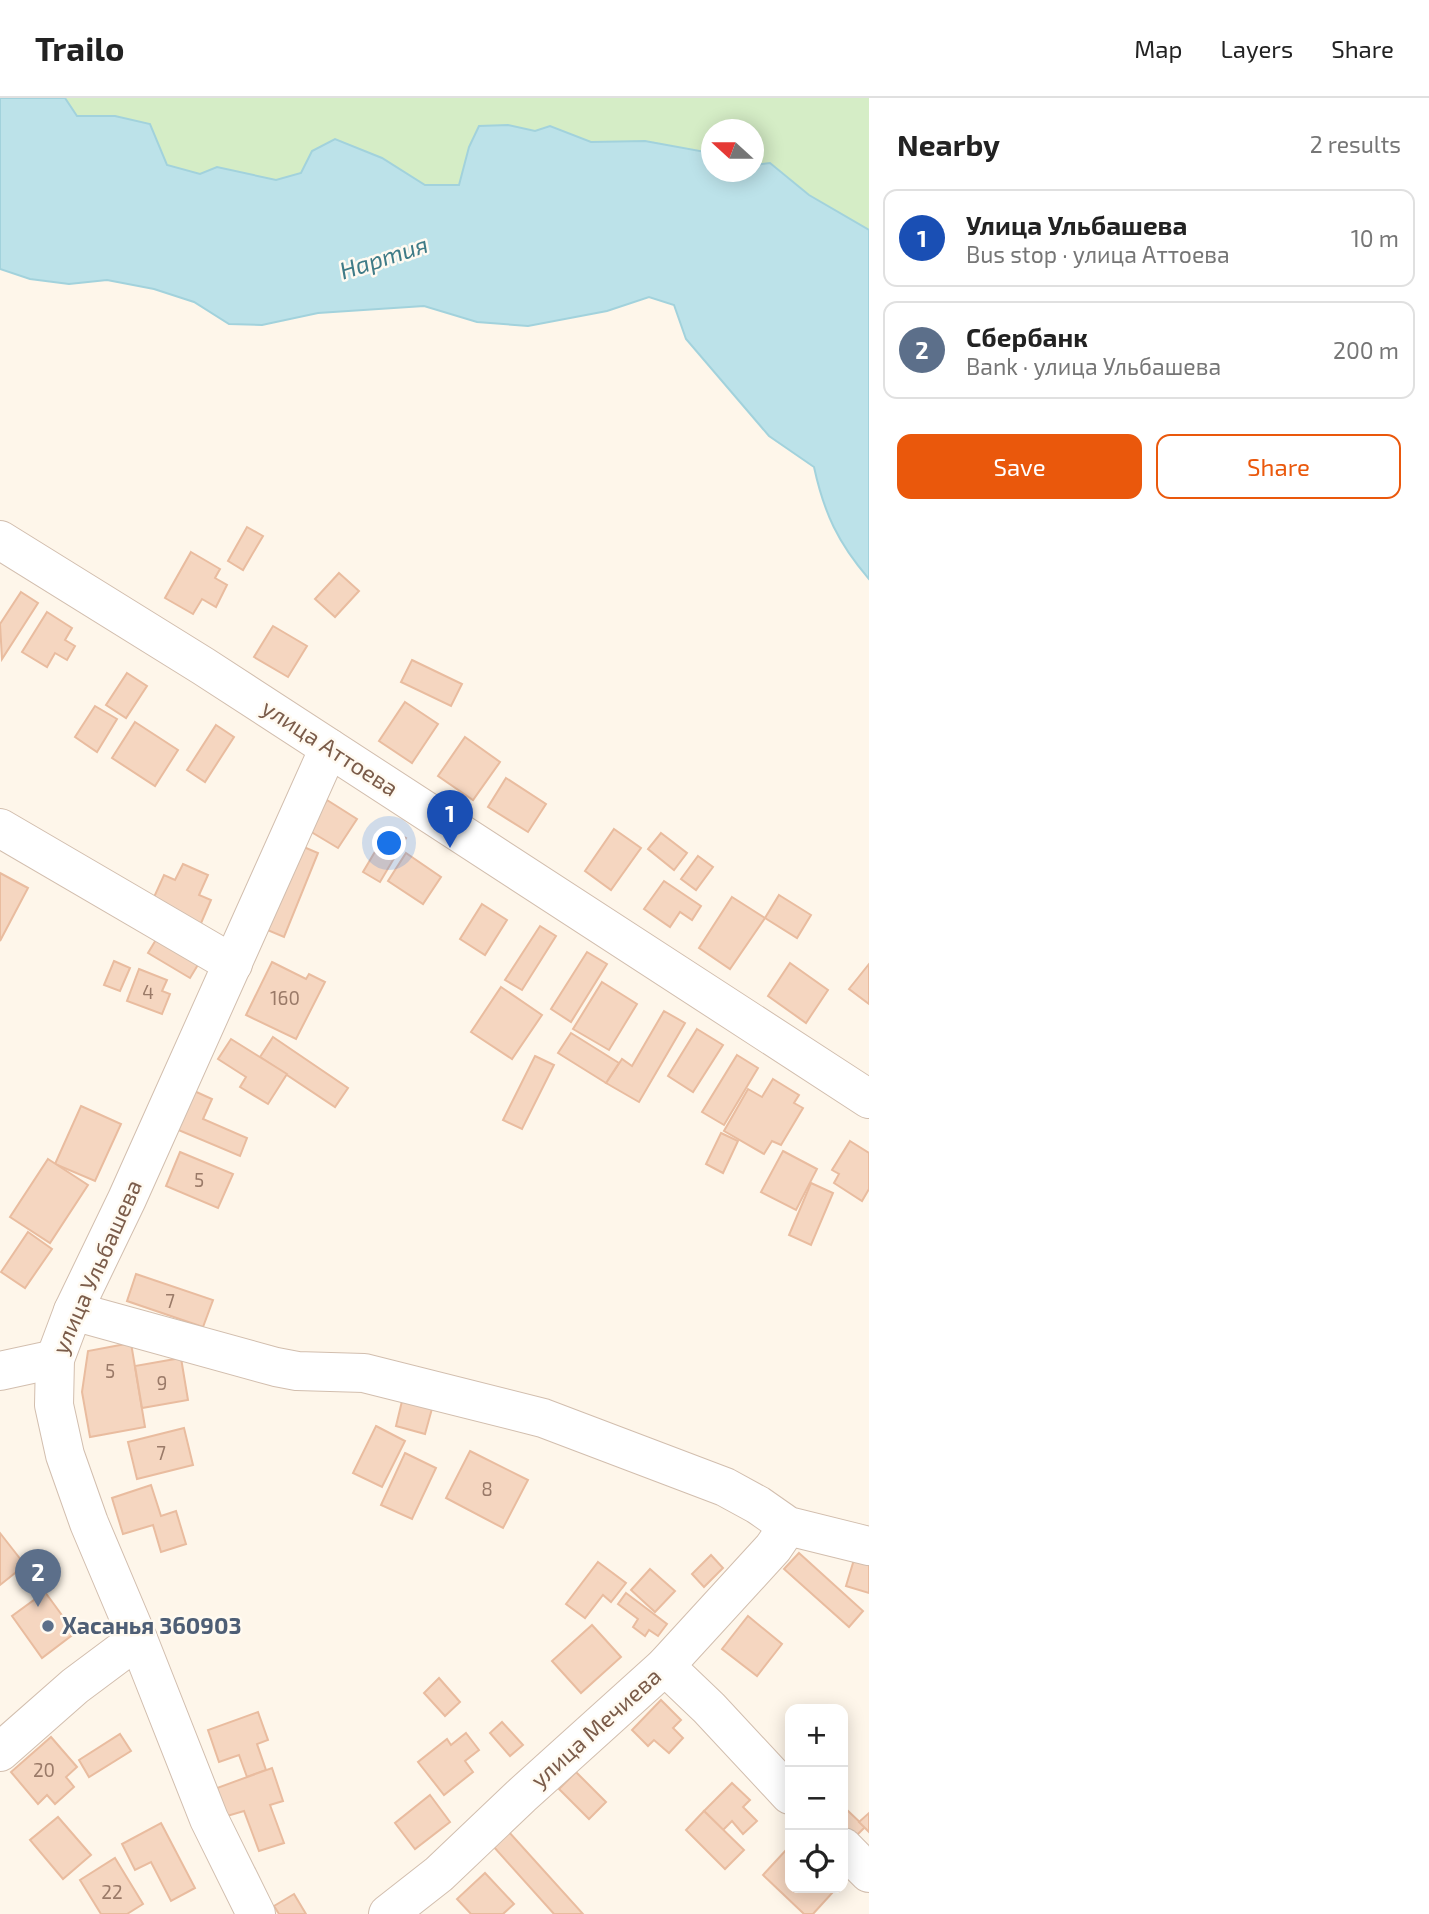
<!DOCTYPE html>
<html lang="en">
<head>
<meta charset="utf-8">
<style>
	:root { --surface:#fff; --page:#f6f6f6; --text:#222; --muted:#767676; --line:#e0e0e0; --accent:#ea580c }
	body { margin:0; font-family:"Exo 2",sans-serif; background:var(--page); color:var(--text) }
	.controls { position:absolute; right:21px; bottom:21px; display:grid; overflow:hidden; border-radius:14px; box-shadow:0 4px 18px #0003 }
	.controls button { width:63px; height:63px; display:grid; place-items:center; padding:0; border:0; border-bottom:2px solid var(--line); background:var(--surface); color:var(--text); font:35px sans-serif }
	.compass { position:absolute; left:701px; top:21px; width:63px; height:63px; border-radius:50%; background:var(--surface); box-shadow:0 4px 18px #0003; rotate:291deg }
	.you { position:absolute; left:390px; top:746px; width:24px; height:24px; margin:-18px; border:5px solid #fff; border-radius:50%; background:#1a73e8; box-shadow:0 0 0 10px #1a73e833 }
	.badge { display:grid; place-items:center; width:46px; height:46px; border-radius:50%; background:var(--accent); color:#fff; font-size:23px; font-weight:700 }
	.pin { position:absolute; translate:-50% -58px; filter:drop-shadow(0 2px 4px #0008) }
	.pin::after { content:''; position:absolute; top:37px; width:24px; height:21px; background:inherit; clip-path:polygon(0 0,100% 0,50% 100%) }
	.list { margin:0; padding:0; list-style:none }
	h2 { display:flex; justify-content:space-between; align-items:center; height:91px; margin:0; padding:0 28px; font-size:30px }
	h2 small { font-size:23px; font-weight:400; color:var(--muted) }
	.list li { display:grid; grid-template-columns:46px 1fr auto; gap:21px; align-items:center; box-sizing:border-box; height:98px; margin:0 14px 14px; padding:0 14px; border:2px solid var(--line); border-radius:14px }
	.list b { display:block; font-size:26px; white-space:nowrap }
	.list p { margin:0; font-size:23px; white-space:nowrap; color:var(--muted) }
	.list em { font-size:23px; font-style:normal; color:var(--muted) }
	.actions { display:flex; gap:14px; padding:21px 28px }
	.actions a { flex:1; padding:16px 0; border:2px solid var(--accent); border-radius:14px; text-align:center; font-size:24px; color:var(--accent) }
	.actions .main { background:var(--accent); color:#fff }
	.icon { flex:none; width:38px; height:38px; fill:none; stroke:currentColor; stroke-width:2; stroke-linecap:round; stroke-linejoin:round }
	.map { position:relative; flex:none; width:869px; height:1816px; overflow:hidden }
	header { display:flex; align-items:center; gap:42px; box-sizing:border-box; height:98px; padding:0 35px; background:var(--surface); border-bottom:2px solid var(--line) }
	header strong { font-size:33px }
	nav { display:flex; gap:38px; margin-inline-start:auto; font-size:24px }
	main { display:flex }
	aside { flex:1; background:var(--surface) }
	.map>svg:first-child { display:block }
	.green { fill:#d5edc6 }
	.water { fill:#bce2e9; stroke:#a2d2dc; stroke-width:2 }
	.building { fill:#f5d6c0; stroke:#e9bc9f; stroke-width:2 }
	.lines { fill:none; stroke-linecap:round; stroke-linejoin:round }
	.minor-casing { stroke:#d2beae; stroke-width:40 }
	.minor { stroke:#fff; stroke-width:38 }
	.service-dot { fill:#5c6f8a; stroke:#fffaf1; stroke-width:2.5 }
	.labels { text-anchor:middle; stroke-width:5; stroke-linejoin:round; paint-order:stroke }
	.number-label { font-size:19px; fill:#9a7a68 }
	.street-label { font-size:23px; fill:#7b5c4a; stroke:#fffaf1 }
	.service-label { font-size:23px; font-weight:bold; fill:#4e5e75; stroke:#fffaf1; text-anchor:start }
	.water-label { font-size:24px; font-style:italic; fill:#3f7b87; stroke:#fffaf1 }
</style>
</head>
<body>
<header>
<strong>Trailo</strong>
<nav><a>Map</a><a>Layers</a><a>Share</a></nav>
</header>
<main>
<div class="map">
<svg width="869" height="1816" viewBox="0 0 869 1816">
	<rect width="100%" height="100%" fill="#fef6ea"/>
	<path class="green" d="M65 0H869V132L809 97 770 65 754 67V32H712L711 55 645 43 591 44 550 28 535 33 508 27 469 49 459 87H425L382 60 312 53 301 75 276 82 217 69 200 76 167 67 150 26 115 18H77Z"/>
	<path class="water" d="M0 0H65L77 18H115L150 26 167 67 200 76 217 69 276 82 301 75 312 53 335 41 382 60 425 87H459L469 49 479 28 508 27 535 33 550 28 591 44 645 43 711 55 712 74H754V67L770 65 809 97 869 132V481C838 445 824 415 814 369L769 338 686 241 674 207 649 199 607 213 528 228 477 224 424 208 318 215 262 227 229 226 194 204 154 191 107 182 69 186 30 181 0 171Z"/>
	<g class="building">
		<path d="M247 429 263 438 243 472 228 463Z"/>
		<path d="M191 454 220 471 215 480 227 487 216 509 202 501 193 516 165 500Z"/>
		<path d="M339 475 359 493 335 519 315 501Z"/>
		<path d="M21 494 38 505 2 561 0 526Z"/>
		<path d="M47 514 72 530 65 542 75 548 67 562 55 555 47 569 22 554Z"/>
		<path d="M273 528 307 548 288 579 254 559Z"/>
		<path d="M412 562 462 586 451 608 401 584Z"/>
		<path d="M127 575 147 588 126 620 106 607Z"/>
		<path d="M405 604 438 626 412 665 379 643Z"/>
		<path d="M95 608 117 621 97 654 75 639Z"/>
		<path d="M135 624 178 652 155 688 112 660Z"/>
		<path d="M216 627 234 639 205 684 187 672Z"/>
		<path d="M465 639 500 664 473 702 438 678Z"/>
		<path d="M506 680 546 706 528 734 488 709Z"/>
		<path d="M327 702 357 721 338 750 308 732Z"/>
		<path d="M389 730 406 740 380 784 363 774Z"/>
		<path d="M614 731 641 750 611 792 585 773Z"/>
		<path d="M661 735 687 755 674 772 648 751Z"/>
		<path d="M299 747 318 755 284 839 265 831Z"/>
		<path d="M406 755 441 779 423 806 388 783Z"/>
		<path d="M698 758 713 769 696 792 681 781Z"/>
		<path d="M183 766 208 777 199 797 211 802 199 830 150 808 164 777 175 782Z"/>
		<path d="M0 775 28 790 0 843Z"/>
		<path d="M664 783 701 808 692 822 680 814 670 829 644 811Z"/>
		<path d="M779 797 811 817 797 840 765 820Z"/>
		<path d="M732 799 765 820 730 871 699 850Z"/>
		<path d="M482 806 507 822 485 857 460 841Z"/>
		<path d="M540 828 556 838 522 892 505 882Z"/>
		<path d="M157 840 199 865 190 880 148 855Z"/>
		<path d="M587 854 607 866 571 924 551 911Z"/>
		<path d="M114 863 130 870 120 893 104 887Z"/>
		<path d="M272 864 306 881 309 876 325 884 296 941 246 917Z"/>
		<path d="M790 865 828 892 806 925 768 898Z"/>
		<path d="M869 866V906L849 891Z"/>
		<path d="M139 871 167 882 162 893 170 896 162 916 127 903Z"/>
		<path d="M602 884 637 906 609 952 573 931Z"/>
		<path d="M501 889 542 917 512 961 471 934Z"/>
		<path d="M664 913 685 925 639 1004 606 985 622 961 632 968Z"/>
		<path d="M697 931 723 947 693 994 668 978Z"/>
		<path d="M571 935 619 965 606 985 558 955Z"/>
		<path d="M273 939 348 990 335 1009 260 959Z"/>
		<path d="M231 941 287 976 268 1006 240 989 246 979 218 961Z"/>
		<path d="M737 957 758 970 724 1027 702 1014Z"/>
		<path d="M535 958 554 967 522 1031 503 1022Z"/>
		<path d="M773 981 799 997 794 1005 803 1010 781 1047 772 1043 764 1056 724 1033 748 991 762 999Z"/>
		<path d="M192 992 212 1001 203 1021 247 1040 240 1058 176 1031Z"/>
		<path d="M81 1008 121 1026 95 1083 55 1066Z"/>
		<path d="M721 1035 738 1043 723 1075 706 1066Z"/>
		<path d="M850 1043 869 1055V1091L862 1103 834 1085 839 1076 832 1072Z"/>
		<path d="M783 1053 817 1071 796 1112 761 1094Z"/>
		<path d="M180 1054 233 1076 218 1110 166 1088Z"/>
		<path d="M48 1061 88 1087 50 1145 10 1119Z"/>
		<path d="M811 1085 833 1095 811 1147 789 1137Z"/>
		<path d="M28 1134 52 1151 25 1190 1 1174Z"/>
		<path d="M136 1176 213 1202 203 1229 127 1203Z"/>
		<path d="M131 1245 145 1329 90 1339 82 1294 88 1253Z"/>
		<path d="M181 1260 188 1302 142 1310 135 1268Z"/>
		<path d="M403 1299 433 1307 425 1336 396 1328Z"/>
		<path d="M376 1328 405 1343 382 1389 353 1375Z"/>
		<path d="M184 1330 193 1367 137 1381 128 1344Z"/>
		<path d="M470 1353 528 1382 503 1430 446 1400Z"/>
		<path d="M405 1355 436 1370 412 1421 381 1407Z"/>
		<path d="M151 1387 161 1418 176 1413 186 1446 161 1454 153 1427 123 1436 112 1400Z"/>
		<path d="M0 1435 25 1467 0 1487Z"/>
		<path d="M799 1455 863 1513 849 1529 784 1471Z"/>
		<path d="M856 1455 869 1459V1495L846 1488Z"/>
		<path d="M711 1457 723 1470 704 1489 692 1476Z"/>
		<path d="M598 1464 626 1485 611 1504 603 1497 585 1520 566 1506Z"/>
		<path d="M650 1471 675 1493 655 1514 631 1492Z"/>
		<path d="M45 1494 75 1535 42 1560 12 1518Z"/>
		<path d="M626 1495 667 1526 658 1538 649 1532 645 1538 633 1529 638 1521 618 1506Z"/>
		<path d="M748 1518 782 1546 757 1578 722 1551Z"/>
		<path d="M592 1527 621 1559 581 1595 552 1563Z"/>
		<path d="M439 1580 460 1604 445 1618 424 1595Z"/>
		<path d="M661 1602 681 1622 673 1630 683 1640 669 1655 654 1642 648 1648 632 1632Z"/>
		<path d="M258 1614 268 1642 257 1646 266 1672 247 1679 239 1657 219 1664 208 1632Z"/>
		<path d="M502 1624 523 1647 510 1658 490 1635Z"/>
		<path d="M466 1635 479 1652 465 1663 473 1674 444 1697 418 1664 447 1641 451 1647Z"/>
		<path d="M120 1636 131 1653 89 1679 79 1662Z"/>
		<path d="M51 1639 77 1669 66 1679 74 1689 55 1706 47 1697 38 1706 11 1674Z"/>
		<path d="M272 1670 283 1703 270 1707 284 1745 259 1753 244 1713 227 1718 217 1690Z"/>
		<path d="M576 1674 606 1704 589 1721 559 1691Z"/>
		<path d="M732 1685 750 1702 743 1709 757 1723 743 1736 732 1723 723 1732 704 1713Z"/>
		<path d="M430 1697 450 1724 415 1751 395 1725Z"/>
		<path d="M846 1711 865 1729 851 1743 843 1735V1714Z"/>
		<path d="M704 1713 744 1752 725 1771 686 1732Z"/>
		<path d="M869 1715V1734L859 1724Z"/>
		<path d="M58 1719 91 1757 63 1781 30 1742Z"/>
		<path d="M161 1725 195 1790 171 1803 151 1764 135 1772 122 1746Z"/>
		<path d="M508 1733 583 1816H554L493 1748Z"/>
		<path d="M787 1751 790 1754V1790H829L833 1794 813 1816H804L763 1777Z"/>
		<path d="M115 1760 143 1806 127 1816H101L80 1782Z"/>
		<path d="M485 1775 514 1806 503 1816H471L457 1801Z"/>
		<path d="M294 1796 306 1816H279L274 1808Z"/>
	</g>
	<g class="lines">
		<defs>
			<g id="minor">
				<path d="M0 442 203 568 869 1001"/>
				<path d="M0 730 233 866"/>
				<path d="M73 1213 276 1269 297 1273 364 1275 543 1320 725 1389 758 1407 788 1428 869 1448"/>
				<path d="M0 1273 55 1261"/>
				<path d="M665 1568 709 1610 790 1697"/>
				<path d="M0 1654 75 1588 138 1541"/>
				<path d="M843 1749 869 1775"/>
				<path d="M256 1816 209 1721 138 1541 89 1425 65 1357 54 1307 55 1261 73 1213 127 1101 329 650"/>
				<path d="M388 1816 439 1776 521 1698 665 1568 773 1450 788 1428"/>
			</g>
		</defs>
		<use href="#minor" class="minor-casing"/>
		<use href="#minor" class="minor"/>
	</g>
	<circle class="service-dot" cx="48" cy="1528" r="7"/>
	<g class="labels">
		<g class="number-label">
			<text x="148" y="901">4</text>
			<text x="285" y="907">160</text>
			<text x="199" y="1089">5</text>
			<text x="170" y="1210">7</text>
			<text x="110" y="1280">5</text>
			<text x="162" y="1292">9</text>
			<text x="161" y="1362">7</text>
			<text x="487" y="1398">8</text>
			<text x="44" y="1679">20</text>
			<text x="112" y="1801">22</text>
		</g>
		<g class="street-label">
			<text transform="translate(330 650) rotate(33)" y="8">улица Аттоева</text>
			<text transform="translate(97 1169) rotate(-66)" y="8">улица Ульбашева</text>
			<text transform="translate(596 1630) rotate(-42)" y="8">улица Мечиева</text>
		</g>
		<g class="service-label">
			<text x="62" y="1536">Хасанья 360903</text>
		</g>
		<g class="water-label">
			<text transform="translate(384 160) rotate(-18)" y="8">Нартия</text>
		</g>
	</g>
</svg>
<div class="controls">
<button>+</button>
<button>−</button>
<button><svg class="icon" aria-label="locate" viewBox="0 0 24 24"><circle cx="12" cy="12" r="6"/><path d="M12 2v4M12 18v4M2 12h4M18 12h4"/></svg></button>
</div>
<svg class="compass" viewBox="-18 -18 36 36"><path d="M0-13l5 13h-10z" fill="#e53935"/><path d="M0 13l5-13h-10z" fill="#767676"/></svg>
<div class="you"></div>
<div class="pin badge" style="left:450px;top:750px;background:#1a4fb4">1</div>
<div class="pin badge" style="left:38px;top:1509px;background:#5c6f8a">2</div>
</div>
<aside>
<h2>Nearby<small>2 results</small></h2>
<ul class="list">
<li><span class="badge" style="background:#1a4fb4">1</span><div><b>Улица Ульбашева</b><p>Bus stop · улица Аттоева</p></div><em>10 m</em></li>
<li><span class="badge" style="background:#5c6f8a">2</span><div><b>Сбербанк</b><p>Bank · улица Ульбашева</p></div><em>200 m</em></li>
</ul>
<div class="actions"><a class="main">Save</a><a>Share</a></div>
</aside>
</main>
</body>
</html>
